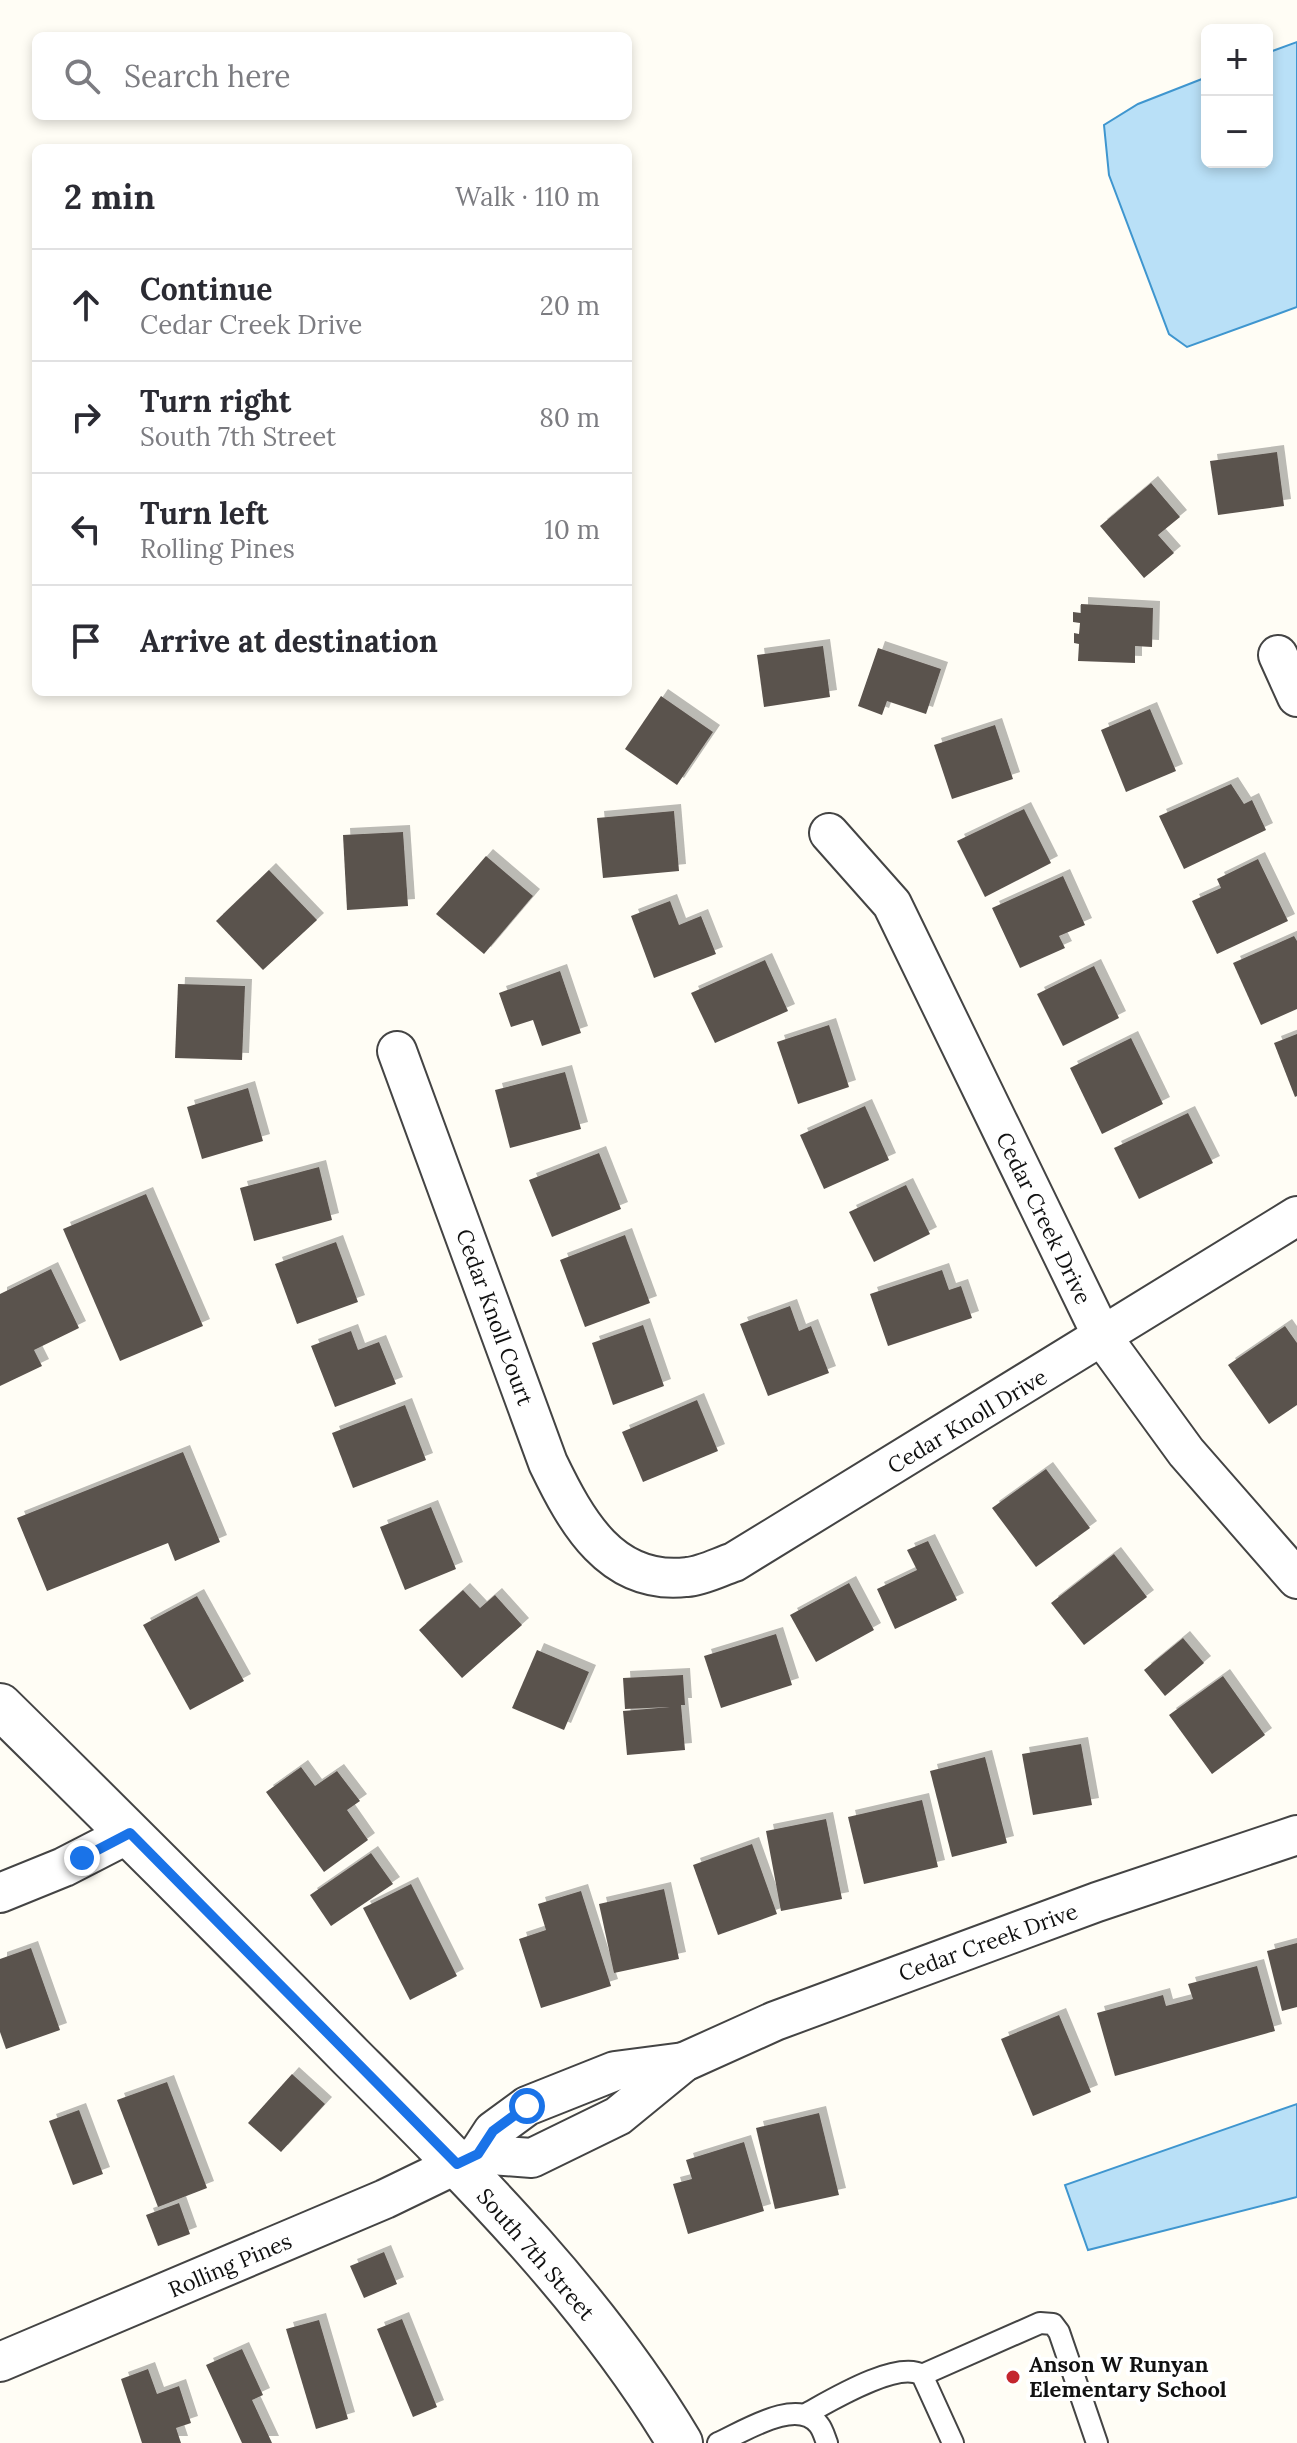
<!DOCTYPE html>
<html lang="en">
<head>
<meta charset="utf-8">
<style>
	:root { --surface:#fff; --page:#f7f7f7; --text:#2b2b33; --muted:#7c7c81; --line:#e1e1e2 }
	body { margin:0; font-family:Lora,serif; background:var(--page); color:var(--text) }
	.controls { position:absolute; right:24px; top:24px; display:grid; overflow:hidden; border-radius:12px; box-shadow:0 4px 12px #0003 }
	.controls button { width:72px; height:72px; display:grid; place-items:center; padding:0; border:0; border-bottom:2px solid var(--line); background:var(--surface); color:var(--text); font:40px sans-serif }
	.stop { position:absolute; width:24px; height:24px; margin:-18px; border:6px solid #1a73e8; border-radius:50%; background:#fff }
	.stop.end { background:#1a73e8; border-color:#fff; box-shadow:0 2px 8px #0008 }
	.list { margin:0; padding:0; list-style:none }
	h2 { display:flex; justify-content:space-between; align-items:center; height:104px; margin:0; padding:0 32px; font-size:34px }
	h2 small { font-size:26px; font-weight:400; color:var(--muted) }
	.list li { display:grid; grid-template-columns:52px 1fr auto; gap:24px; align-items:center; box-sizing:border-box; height:112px; padding:0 32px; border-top:2px solid var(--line) }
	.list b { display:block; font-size:30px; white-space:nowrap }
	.list p { margin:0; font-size:26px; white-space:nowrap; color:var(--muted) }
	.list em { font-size:26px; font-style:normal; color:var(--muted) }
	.icon { flex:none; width:44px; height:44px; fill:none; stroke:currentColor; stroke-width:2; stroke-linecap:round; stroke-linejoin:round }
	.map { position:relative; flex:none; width:1297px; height:2443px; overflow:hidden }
	.search { position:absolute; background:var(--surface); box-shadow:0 4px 12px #0003; left:32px; top:32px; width:600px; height:88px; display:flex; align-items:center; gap:20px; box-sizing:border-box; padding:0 28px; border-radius:12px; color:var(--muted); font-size:30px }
	.panel { position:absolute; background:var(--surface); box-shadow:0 4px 12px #0003; left:32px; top:144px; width:600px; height:552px; border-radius:12px }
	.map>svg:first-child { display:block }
	.water { fill:#b9e0f7; stroke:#3f96cf; stroke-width:2 }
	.building { fill:#5a524d; filter:url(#shadow) }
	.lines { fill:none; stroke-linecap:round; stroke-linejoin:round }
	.service-casing { stroke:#444; stroke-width:24 }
	.minor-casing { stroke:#444; stroke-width:42 }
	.tertiary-casing { stroke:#444; stroke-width:48 }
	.service { stroke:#fff; stroke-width:20 }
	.minor { stroke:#fff; stroke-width:38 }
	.tertiary { stroke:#fff; stroke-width:44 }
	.route { stroke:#1a73e8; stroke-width:10 }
	.poi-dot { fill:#c4262e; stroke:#fff; stroke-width:3 }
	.labels { text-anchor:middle; stroke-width:8; stroke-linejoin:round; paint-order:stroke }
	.street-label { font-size:22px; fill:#111; stroke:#fff }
	.poi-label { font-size:22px; font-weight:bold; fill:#111; stroke:#fff; text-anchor:start }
</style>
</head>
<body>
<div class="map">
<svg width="1297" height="2443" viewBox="0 0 1297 2443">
	<defs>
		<filter id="shadow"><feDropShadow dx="7" dy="-7" stdDeviation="0" flood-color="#0004"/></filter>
	</defs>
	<rect width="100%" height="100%" fill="#fffdf5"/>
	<g class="water">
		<path d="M1297 42V307L1187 347 1169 334 1109 175 1104 125 1138 104 1207 77V162H1267V53Z"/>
		<path d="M1297 2104V2197L1088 2250 1065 2185Z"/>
	</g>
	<g class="building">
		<path d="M1277 452 1284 506 1218 515 1210 461Z"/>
		<path d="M1151 483 1180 517 1158 535 1174 553 1144 578 1100 526Z"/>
		<path d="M1081 604 1153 608 1152 647 1135 646V663L1078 661 1079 644 1074 643V633L1079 634 1080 623 1073 622V612L1081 613Z"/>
		<path d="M823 646 830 697 764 707 757 655Z"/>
		<path d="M878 648 941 669 926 714 887 701 882 715 858 706Z"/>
		<path d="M661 696 713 732 677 785 625 749Z"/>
		<path d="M1150 709 1176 771 1126 792 1101 730Z"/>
		<path d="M995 725 1013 779 952 799 934 745Z"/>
		<path d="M1231 784 1244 804 1252 800 1266 830 1184 869 1159 816Z"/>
		<path d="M1024 809 1051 863 985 897 957 841Z"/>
		<path d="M674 811 679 871 603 878 597 818Z"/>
		<path d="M403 832 408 906 347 910 343 835Z"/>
		<path d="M486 856 533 896 484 954 436 914Z"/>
		<path d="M1258 859 1288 921 1217 954 1192 901 1221 888 1217 879Z"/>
		<path d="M269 870 317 920 263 970 216 921Z"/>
		<path d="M1063 876 1085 925 1059 936 1065 948 1020 968 992 908Z"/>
		<path d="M670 901 679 925 701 916 716 954 654 978 631 916Z"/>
		<path d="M1294 936 1297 941V1009L1261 1025 1233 963Z"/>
		<path d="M765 960 788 1011 715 1043 691 993Z"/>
		<path d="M1094 966 1119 1018 1063 1046 1037 994Z"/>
		<path d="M560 971 581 1033 542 1046 533 1020 511 1027 499 993Z"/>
		<path d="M178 984 245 986 242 1060 175 1058Z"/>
		<path d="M829 1025 849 1087 798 1104 777 1042Z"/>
		<path d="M1297 1034V1096L1295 1097 1274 1043Z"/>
		<path d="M1131 1038 1163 1104 1102 1134 1070 1068Z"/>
		<path d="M565 1072 581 1129 510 1148 495 1090Z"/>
		<path d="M248 1088 263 1141 202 1159 187 1107Z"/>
		<path d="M865 1106 889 1160 824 1189 800 1135Z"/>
		<path d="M1188 1113 1213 1163 1139 1199 1114 1148Z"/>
		<path d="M599 1153 621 1209 552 1237 529 1180Z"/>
		<path d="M319 1167 332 1220 254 1241 240 1188Z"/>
		<path d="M906 1185 930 1234 874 1262 849 1212Z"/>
		<path d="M146 1194 203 1326 120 1361 63 1229Z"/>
		<path d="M625 1235 650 1303 585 1327 560 1260Z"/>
		<path d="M336 1242 358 1302 297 1324 275 1264Z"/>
		<path d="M51 1269 79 1328 34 1350 42 1366 0 1386V1294Z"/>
		<path d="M942 1270 949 1290 961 1286 972 1318 888 1346 870 1294Z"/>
		<path d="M790 1306 799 1331 811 1326 829 1373 768 1396 740 1324Z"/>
		<path d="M643 1325 664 1386 613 1405 592 1343Z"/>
		<path d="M1285 1326 1297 1343V1405L1269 1424 1228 1365Z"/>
		<path d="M351 1331 358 1350 379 1342 396 1384 335 1407 311 1346Z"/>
		<path d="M697 1400 718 1451 643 1482 622 1432Z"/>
		<path d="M405 1405 426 1460 353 1488 332 1433Z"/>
		<path d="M183 1452 220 1542 175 1561 168 1543 47 1591 17 1518Z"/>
		<path d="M1046 1469 1090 1528 1036 1567 992 1508Z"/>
		<path d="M431 1507 456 1569 405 1590 380 1527Z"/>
		<path d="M928 1541 957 1600 895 1629 877 1589 917 1570 907 1550Z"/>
		<path d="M1114 1554 1147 1597 1084 1645 1051 1603Z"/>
		<path d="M849 1583 874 1630 816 1662 790 1615Z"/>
		<path d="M463 1590 480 1608 495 1595 522 1625 462 1678 419 1630Z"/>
		<path d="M197 1596 244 1681 190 1710 143 1625Z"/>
		<path d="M776 1634 792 1685 721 1708 704 1656Z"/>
		<path d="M1183 1638 1204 1663 1165 1696 1144 1670Z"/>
		<path d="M537 1650 589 1672 564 1730 512 1708Z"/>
		<path d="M683 1675 685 1705H681L685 1750 627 1755 623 1711 670 1707 625 1709 623 1678Z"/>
		<path d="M1223 1676 1265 1735 1212 1774 1169 1715Z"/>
		<path d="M1081 1744 1092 1805 1033 1815 1022 1754Z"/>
		<path d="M985 1757 1007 1843 952 1857 930 1771Z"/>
		<path d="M301 1767 315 1786 337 1771 360 1801 347 1810 368 1840 324 1872 266 1792Z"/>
		<path d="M922 1800 938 1867 864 1884 848 1817Z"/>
		<path d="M826 1819 842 1899 781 1911 766 1831Z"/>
		<path d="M752 1844 777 1914 718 1935 693 1865Z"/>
		<path d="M371 1853 393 1884 331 1926 310 1895Z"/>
		<path d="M411 1884 457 1976 410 2000 363 1908Z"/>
		<path d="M664 1889 679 1959 614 1973 599 1904Z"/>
		<path d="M581 1891 611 1986 541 2008 519 1939 546 1930 538 1904Z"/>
		<path d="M1297 1943V2007L1282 2011 1267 1951Z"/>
		<path d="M31 1948 60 2030 6 2049 0 2032V1959Z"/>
		<path d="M1257 1966 1275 2031 1115 2076 1097 2013 1163 1995 1166 2006 1193 1999 1188 1984Z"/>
		<path d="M1059 2015 1091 2092 1033 2116 1001 2039Z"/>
		<path d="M292 2074 325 2104 281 2152 248 2123Z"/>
		<path d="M167 2082 207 2188 158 2207 117 2100Z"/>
		<path d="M79 2110 103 2174 73 2185 49 2121Z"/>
		<path d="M819 2113 839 2195 775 2209 756 2128Z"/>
		<path d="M744 2142 764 2211 688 2234 673 2184 692 2179 686 2160Z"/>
		<path d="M179 2203 190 2234 158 2246 146 2215Z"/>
		<path d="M384 2252 397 2284 364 2298 350 2266Z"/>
		<path d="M402 2319 437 2407 413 2417 377 2329Z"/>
		<path d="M319 2320 348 2419 316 2429 286 2329Z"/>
		<path d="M242 2349 263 2395 252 2400 272 2443H242L206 2365Z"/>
		<path d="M148 2369 157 2394 179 2386 191 2423 176 2428 181 2443H142L121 2379Z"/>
	</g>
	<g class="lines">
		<defs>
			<g id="service">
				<path d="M922 2375 1040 2323 1053 2324 1059 2332 1097 2443"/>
				<path d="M806 2414C830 2401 897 2360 922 2375L953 2443"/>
				<path d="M718 2443C743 2432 798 2396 819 2425 823 2430 825 2438 827 2443"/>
			</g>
			<g id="minor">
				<path d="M1278 655 1297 697"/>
				<path d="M829 833 892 904 1103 1338 1186 1452 1297 1579"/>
				<path d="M397 1051 548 1463C576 1521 611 1586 687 1577 702 1576 719 1567 734 1562L1297 1216"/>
				<path d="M0 1893 64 1867 130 1833"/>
				<path d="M478 2154 493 2131 527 2106 615 2071 684 2062"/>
				<path d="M0 2362 385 2199 478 2154 532 2158 618 2116 684 2062 775 2021 1097 1902 1297 1835"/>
			</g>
			<path id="tertiary" d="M0 1706C118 1822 235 1939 351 2057 470 2176 593 2297 680 2443"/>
		</defs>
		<use href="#service" class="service-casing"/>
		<use href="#minor" class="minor-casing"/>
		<use href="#tertiary" class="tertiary-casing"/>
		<use href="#service" class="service"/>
		<use href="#minor" class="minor"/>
		<use href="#tertiary" class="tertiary"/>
	</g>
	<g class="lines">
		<path class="route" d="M82 1858 130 1833 457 2164 478 2154 493 2131 527 2106"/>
	</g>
	<circle class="poi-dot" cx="1013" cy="2377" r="8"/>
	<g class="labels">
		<g class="street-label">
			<text transform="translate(1044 1218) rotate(64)" y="8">Cedar Creek Drive</text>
			<text transform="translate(495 1317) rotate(70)" y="8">Cedar Knoll Court</text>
			<text transform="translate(967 1421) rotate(-31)" y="8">Cedar Knoll Drive</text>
			<text transform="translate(988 1942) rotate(-20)" y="8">Cedar Creek Drive</text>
			<text transform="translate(536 2254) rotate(49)" y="8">South 7th Street</text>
			<text transform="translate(230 2265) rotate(-23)" y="8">Rolling Pines</text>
		</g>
		<g class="poi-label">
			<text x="1029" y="2372">Anson W Runyan<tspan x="1029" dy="25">Elementary School</tspan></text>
		</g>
	</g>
</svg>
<div class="controls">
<button>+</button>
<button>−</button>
</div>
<div class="stop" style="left:527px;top:2106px"></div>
<div class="stop end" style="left:82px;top:1858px"></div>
<div class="search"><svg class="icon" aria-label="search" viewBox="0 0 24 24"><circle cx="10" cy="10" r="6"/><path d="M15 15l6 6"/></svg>Search here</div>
<section class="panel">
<h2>2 min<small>Walk · 110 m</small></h2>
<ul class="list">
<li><svg class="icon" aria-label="ahead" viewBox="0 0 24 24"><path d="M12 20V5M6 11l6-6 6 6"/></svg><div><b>Continue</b><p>Cedar Creek Drive</p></div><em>20 m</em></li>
<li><svg class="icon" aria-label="right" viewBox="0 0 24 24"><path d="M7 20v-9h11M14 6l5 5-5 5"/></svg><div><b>Turn right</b><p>South 7th Street</p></div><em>80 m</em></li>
<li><svg class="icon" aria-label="left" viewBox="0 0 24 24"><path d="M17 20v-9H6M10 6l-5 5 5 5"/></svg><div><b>Turn left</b><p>Rolling Pines</p></div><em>10 m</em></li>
<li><svg class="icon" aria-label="arrive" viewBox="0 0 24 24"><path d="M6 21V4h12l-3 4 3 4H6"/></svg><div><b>Arrive at destination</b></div></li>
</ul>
</section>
</div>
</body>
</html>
